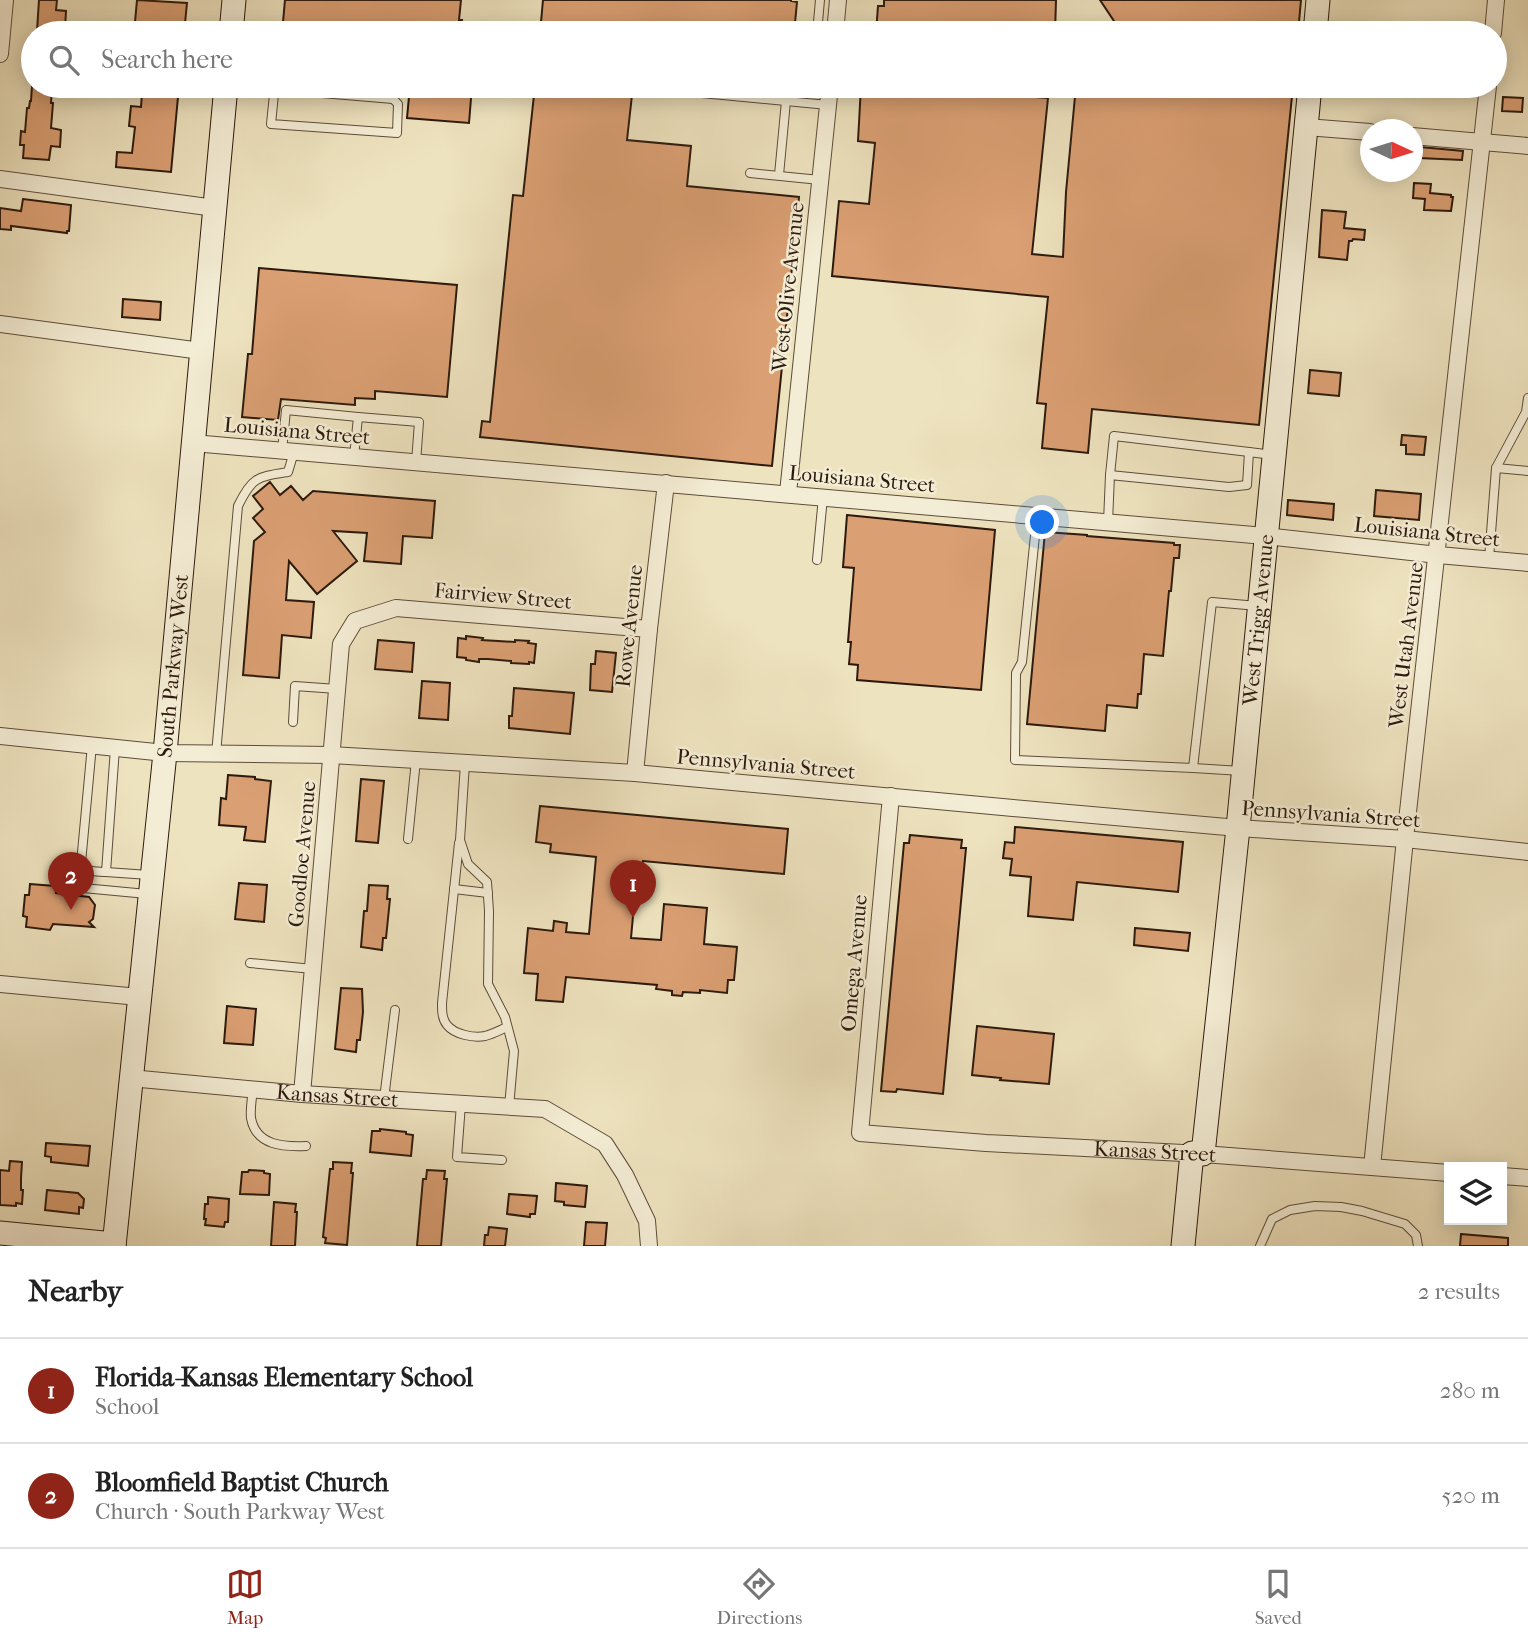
<!DOCTYPE html>
<html lang="en">
<head>
<meta charset="utf-8">
<style>
	:root { --surface:#fff; --page:#f6f6f6; --text:#222; --muted:#767676; --line:#e0e0e0; --accent:#8f2418 }
	body { margin:0; font-family:"IM FELL French Canon",serif; background:var(--page); color:var(--text) }
	.controls { position:absolute; right:21px; bottom:21px; display:grid; overflow:hidden; border-radius:0px; box-shadow:0 4px 18px #0003 }
	.controls button { width:63px; height:63px; display:grid; place-items:center; padding:0; border:0; border-bottom:2px solid var(--line); background:var(--surface); color:var(--text); font:35px sans-serif }
	.compass { position:absolute; left:1360px; top:119px; width:63px; height:63px; border-radius:50%; background:var(--surface); box-shadow:0 4px 18px #0003; rotate:94deg }
	.you { position:absolute; left:1043px; top:523px; width:24px; height:24px; margin:-18px; border:5px solid #fff; border-radius:50%; background:#1a73e8; box-shadow:0 0 0 10px #1a73e833 }
	.badge { display:grid; place-items:center; width:46px; height:46px; border-radius:50%; background:var(--accent); color:#fff; font-size:23px; font-weight:700 }
	.pin { position:absolute; translate:-50% -58px; filter:drop-shadow(0 2px 4px #0008) }
	.pin::after { content:''; position:absolute; top:37px; width:24px; height:21px; background:inherit; clip-path:polygon(0 0,100% 0,50% 100%) }
	.list { margin:0; padding:0; list-style:none }
	h2 { display:flex; justify-content:space-between; align-items:center; height:91px; margin:0; padding:0 28px; font-size:30px }
	h2 small { font-size:23px; font-weight:400; color:var(--muted) }
	.list li { display:grid; grid-template-columns:46px 1fr auto; gap:21px; align-items:center; box-sizing:border-box; height:105px; padding:0 28px; border-top:2px solid var(--line) }
	.list b { display:block; font-size:26px; white-space:nowrap }
	.list p { margin:0; font-size:23px; white-space:nowrap; color:var(--muted) }
	.list em { font-size:23px; font-style:normal; color:var(--muted) }
	.icon { flex:none; width:38px; height:38px; fill:none; stroke:currentColor; stroke-width:2; stroke-linecap:round; stroke-linejoin:round }
	.map { position:relative; flex:none; width:1528px; height:1246px; overflow:hidden }
	.search { position:absolute; background:var(--surface); box-shadow:0 4px 18px #0003; left:21px; right:21px; top:21px; height:77px; display:flex; align-items:center; gap:18px; box-sizing:border-box; padding:0 24px; border-radius:38px; color:var(--muted); font-size:26px }
	.sheet { height:301px; background:var(--surface) }
	nav { display:flex; justify-content:space-around; align-items:center; box-sizing:border-box; height:98px; border-top:2px solid var(--line); background:var(--surface); font-size:19px; color:var(--muted) }
	nav a { display:grid; justify-items:center; gap:4px }
	nav .on { color:var(--accent) }
	.map>svg:first-child { display:block }
	.building { fill:#da9f73; stroke:#2d1a0e; stroke-width:2 }
	.lines { fill:none; stroke-linecap:round; stroke-linejoin:round }
	.lane-casing { stroke:#5d4c3a; stroke-width:10 }
	.street-casing { stroke:#5d4c3a; stroke-width:18 }
	.secondary-casing { stroke:#2d1a0e; stroke-width:25 }
	.lane { stroke:#f4edd5; stroke-width:8 }
	.street { stroke:#f4edd5; stroke-width:16 }
	.secondary { stroke:#f4edd5; stroke-width:23 }
	.labels { text-anchor:middle; stroke-width:5; stroke-linejoin:round; paint-order:stroke }
	.street-label { font-size:21px; fill:#2d1a0e; stroke:#f4edd5 }
</style>
</head>
<body>
<div class="map">
<svg width="1528" height="1246" viewBox="0 0 1528 1246">
	<rect width="100%" height="100%" fill="#eee3bf"/>
	<filter id="stains"><feTurbulence type="fractalNoise" baseFrequency=".00286" numOctaves="4"/><feColorMatrix values="0 0 0 0 .2 0 0 0 0 .09 0 0 0 0 .02 0 0 0 .5 -.17"/></filter>
	<radialGradient id="worn" r=".72"><stop offset=".6" stop-color="#630" stop-opacity="0"/><stop offset="1" stop-color="#630" stop-opacity=".3"/></radialGradient>
	<g class="building">
		<path d="M39 0H57L56 10 66 11 65 28 55 27 54 32 37 31Z"/>
		<path d="M137 0 187 3 184 33H134Z"/>
		<path d="M285 0H461L459 20H462L461 33H418L283 22Z"/>
		<path d="M543 0H791V1L797 2 794 33H540Z"/>
		<path d="M884 0H1056L1055 33H876L878 6H884Z"/>
		<path d="M1100 0H1301L1298 33H1281L1196 25V33H1122Z"/>
		<path d="M32 86H52L51 103H53L51 128 61 130 60 147 51 146 49 160 23 158 24 145H20L21 131 25 132 27 108H29L30 101H31Z"/>
		<path d="M151 86H179L171 172 116 167 117 152 132 153 135 127 129 126 131 106 141 107 142 93 150 94Z"/>
		<path d="M410 86H472L469 123 407 118Z"/>
		<path d="M535 86H633L627 140 691 146 687 186 799 197 772 466 480 437 482 421 490 422 513 195 523 196Z"/>
		<path d="M861 86H1037L1036 97 1048 98 1032 254 1063 257 1066 192 1076 86H1293L1259 425 1092 409 1088 453 1042 448 1046 404 1037 403 1048 297 832 276 839 201 869 204 875 143 858 141Z"/>
		<path d="M1503 97 1523 98 1522 112 1502 111Z"/>
		<path d="M1420 147 1463 151 1462 160 1419 158Z"/>
		<path d="M1414 183 1431 184 1430 193 1451 195V197H1453L1451 211 1424 210 1425 199 1413 198Z"/>
		<path d="M23 199 71 205 69 231H67V233L11 226V230L0 229V208L21 211Z"/>
		<path d="M1322 210 1346 212 1344 228 1365 230 1364 240 1353 239 1352 241H1349L1347 260 1319 257Z"/>
		<path d="M259 268 457 285 447 397 375 391V399L355 398V405L281 399 278 420 242 417 248 354H252Z"/>
		<path d="M123 299 161 302 160 320 122 317Z"/>
		<path d="M1310 370 1341 373 1339 396 1308 393Z"/>
		<path d="M1402 435 1426 437 1424 455 1406 454V445H1401Z"/>
		<path d="M270 482 280 495 291 486 303 500 313 491 435 501 432 538 403 536 401 564 364 561 367 533 333 531 357 561 317 594 289 561 286 600 314 602 311 638 282 635 279 678 243 675 254 541 265 532 253 518 263 509 253 496Z"/>
		<path d="M1376 490 1421 494 1419 520 1374 516Z"/>
		<path d="M1288 500 1334 504 1333 520 1287 515Z"/>
		<path d="M847 515 995 530 981 690 857 680 858 665 849 664 851 642H848L854 568 843 567Z"/>
		<path d="M1045 532 1087 535V536L1174 543V545H1180L1179 558H1174L1171 591H1169L1163 656 1144 654 1141 694H1138L1137 708 1107 705 1105 731 1027 724Z"/>
		<path d="M466 636 483 638 482 640 515 642V640L529 641 528 643 536 644 534 663 529 662V664L511 663V661L488 659H479V662L466 660V658L457 657 458 638 466 639Z"/>
		<path d="M378 640 414 643 412 672 375 669Z"/>
		<path d="M596 651 616 653 612 692 590 690 591 664H595Z"/>
		<path d="M422 681 450 683 448 720 419 718Z"/>
		<path d="M514 688 574 693 570 734 509 728V716H512Z"/>
		<path d="M228 775 255 777V779L271 781 265 842 244 840 246 827 219 825 221 798 226 799Z"/>
		<path d="M361 779 384 781 378 843 356 841Z"/>
		<path d="M540 806 788 829 784 874 643 861 636 883 631 938 661 940 664 904 707 908 704 944 737 947 734 980H728L727 993 700 990V993L683 992 682 996 672 995V991L656 989 657 985 566 977 563 1002 536 1000 538 974 524 973 528 928 553 931 554 921 567 923 566 932 589 934 596 857 550 852 551 844 536 842Z"/>
		<path d="M1015 827 1183 842 1178 892 1077 882 1073 920 1028 916 1031 877 1010 875 1012 859 1003 858 1005 842 1014 843Z"/>
		<path d="M910 835 962 840 961 848H966L943 1094 897 1089 896 1092 881 1091 904 843H909Z"/>
		<path d="M239 883 267 885 264 922 235 919Z"/>
		<path d="M30 884 55 886 56 893 89 897 95 905 93 919 89 922 94 927 53 924 50 930 26 927 27 917 23 916 25 895H29Z"/>
		<path d="M369 885 388 886 387 899H390L386 938H383L382 950 361 947 364 911H367Z"/>
		<path d="M1135 928 1190 933 1188 951 1134 945Z"/>
		<path d="M341 988 362 989 363 1012 360 1040H357L356 1052 335 1049Z"/>
		<path d="M227 1006 256 1009 253 1045 224 1043Z"/>
		<path d="M977 1026 1054 1034 1049 1084 1000 1080 1001 1078 972 1075Z"/>
		<path d="M380 1129 406 1132V1134L413 1135 411 1156 370 1152 372 1131H380Z"/>
		<path d="M46 1143 90 1146 88 1166 51 1162V1157L45 1156Z"/>
		<path d="M10 1161 22 1162 21 1178V1190H23L22 1204 16 1203V1206L0 1205V1170L9 1171Z"/>
		<path d="M333 1162 352 1163 351 1173H353L347 1245 325 1243 326 1238 323 1237 330 1169H333Z"/>
		<path d="M249 1170 264 1171V1173L270 1174 269 1195 240 1194 242 1172H248Z"/>
		<path d="M427 1170 445 1171 444 1179H447L441 1246H417L423 1179H426Z"/>
		<path d="M556 1183 587 1186 585 1207 564 1205V1202L555 1201Z"/>
		<path d="M47 1190 78 1193 84 1199 83 1208 79 1207V1214L45 1210Z"/>
		<path d="M509 1194 537 1196 535 1214H530V1217L507 1214Z"/>
		<path d="M208 1197 229 1199 228 1222H225L224 1227 205 1225 206 1219H204L205 1204H208Z"/>
		<path d="M274 1202 296 1204 295 1212H297L295 1246H271Z"/>
		<path d="M586 1222 607 1223 605 1246H584Z"/>
		<path d="M489 1227 507 1229 505 1246H484L485 1235H488Z"/>
		<path d="M1461 1234 1508 1238V1246H1460Z"/>
	</g>
	<g class="lines">
		<defs>
			<g id="lane">
				<path d="M817 33 820 0"/>
				<path d="M286 86V90L274 94 271 124 397 133 398 104 393 99 395 86"/>
				<path d="M649 88 828 105"/>
				<path d="M286 90 393 99"/>
				<path d="M750 173 820 180"/>
				<path d="M779 175 786 101"/>
				<path d="M282 451 286 410 358 417"/>
				<path d="M354 457 358 417 419 422 416 462"/>
				<path d="M1496 468 1526 412 1528 398"/>
				<path d="M1110 475 1114 436 1249 452"/>
				<path d="M1037 516 1022 662 1016 673 1015 760 1193 768 1212 602 1258 606"/>
				<path d="M1108 522 1110 475 1229 487 1247 485 1249 452 1273 455"/>
				<path d="M1489 559 1496 468 1528 471"/>
				<path d="M817 560 823 497"/>
				<path d="M293 722 295 686 337 689"/>
				<path d="M92 745 81 863C86 873 96 871 106 872L115 748"/>
				<path d="M216 754 238 506C252 477 257 477 288 472L294 452"/>
				<path d="M465 763 460 840 468 864 487 882 489 911 488 984 505 1017 514 1051 509 1107"/>
				<path d="M1193 768 1242 771"/>
				<path d="M408 839 416 760"/>
				<path d="M459 843 442 1003C442 1011 442 1019 447 1025 455 1035 474 1038 485 1036 493 1034 500 1030 507 1027"/>
				<path d="M106 872 149 875"/>
				<path d="M62 886 147 894"/>
				<path d="M454 889 488 893"/>
				<path d="M250 963 313 969"/>
				<path d="M253 1089C252 1098 250 1109 251 1118 256 1146 284 1147 306 1146"/>
				<path d="M384 1099 395 1010"/>
				<path d="M461 1104 457 1157 502 1160"/>
				<path d="M1260 1246 1272 1219 1290 1210 1315 1206 1341 1207 1362 1211 1405 1224 1416 1235 1418 1246"/>
			</g>
			<g id="street">
				<path d="M835 33 838 0"/>
				<path d="M1493 33 1496 0"/>
				<path d="M0 54 5 0"/>
				<path d="M1306 127 1370 132"/>
				<path d="M1412 136 1528 146"/>
				<path d="M0 179 215 208"/>
				<path d="M0 324 201 351"/>
				<path d="M193 443 1265 536 1438 555 1528 563"/>
				<path d="M788 493 830 86"/>
				<path d="M0 736 165 753 331 755 635 773 1013 808 1238 828 1405 839 1528 852"/>
				<path d="M635 773 649 629 666 483"/>
				<path id="s1" d="M891 796 860 1133 986 1143 1203 1154 1449 1173"/>
				<path d="M0 984 139 997"/>
				<path id="s2" d="M130 1078 302 1094 545 1109 605 1144 625 1175 647 1221 649 1246"/>
				<path d="M302 1094 341 644 355 621 396 608 649 629"/>
				<path d="M1372 1167 1405 839 1488 86"/>
				<path d="M1502 1176 1528 1178"/>
			</g>
			<g id="secondary">
				<path d="M231 33 234 0"/>
				<path d="M1315 33 1318 0"/>
				<path id="s3" d="M1203 1154 1238 828 1310 86"/>
				<path d="M0 1233 114 1244"/>
				<path id="s4" d="M114 1246 165 753 226 86"/>
				<path d="M1183 1246 1192 1153"/>
			</g>
		</defs>
		<use href="#lane" class="lane-casing"/>
		<use href="#street" class="street-casing"/>
		<use href="#secondary" class="secondary-casing"/>
		<use href="#lane" class="lane"/>
		<use href="#street" class="street"/>
		<use href="#secondary" class="secondary"/>
	</g>
	<g class="labels">
		<g class="street-label">
			<text transform="translate(788 287) rotate(-84)" y="7">West Olive Avenue</text>
			<text transform="translate(297 431) rotate(5)" y="7">Louisiana Street</text>
			<text transform="translate(862 479) rotate(5)" y="7">Louisiana Street</text>
			<text transform="translate(1427 532) rotate(6)" y="7">Louisiana Street</text>
			<text transform="translate(503 596) rotate(5)" y="7">Fairview Street</text>
			<text dy="7" stroke="none"><textPath href="#s3" startOffset="537">West Trigg Avenue</textPath></text>
			<text transform="translate(629 626) rotate(-84)" y="7">Rowe Avenue</text>
			<text transform="translate(1406 645) rotate(-83)" y="7">West Utah Avenue</text>
			<text dy="7" stroke="none"><textPath href="#s4" startOffset="583">South Parkway West</textPath></text>
			<text transform="translate(766 764) rotate(5)" y="7">Pennsylvania Street</text>
			<text transform="translate(1331 814) rotate(4)" y="7">Pennsylvania Street</text>
			<text transform="translate(302 854) rotate(-85)" y="7">Goodloe Avenue</text>
			<text transform="translate(854 963) rotate(-85)" y="7">Omega Avenue</text>
			<text dy="7" stroke="none"><textPath href="#s2" startOffset="208">Kansas Street</textPath></text>
			<text dy="7" stroke="none"><textPath href="#s1" startOffset="634">Kansas Street</textPath></text>
		</g>
	</g>
	<rect width="100%" height="100%" filter="url(#stains)"/>
	<rect width="100%" height="100%" fill="url(#worn)"/>
</svg>
<div class="controls">
<button><svg class="icon" aria-label="layers" viewBox="0 0 24 24"><path d="M12 4l9 5-9 5-9-5zM3 14l9 5 9-5"/></svg></button>
</div>
<svg class="compass" viewBox="-18 -18 36 36"><path d="M0-13l5 13h-10z" fill="#e53935"/><path d="M0 13l5-13h-10z" fill="#767676"/></svg>
<div class="you"></div>
<div class="pin badge" style="left:633px;top:918px">1</div>
<div class="pin badge" style="left:71px;top:910px">2</div>
<div class="search"><svg class="icon" aria-label="search" viewBox="0 0 24 24"><circle cx="10" cy="10" r="6"/><path d="M15 15l6 6"/></svg>Search here</div>
</div>
<section class="sheet">
<h2>Nearby<small>2 results</small></h2>
<ul class="list">
<li><span class="badge">1</span><div><b>Florida-Kansas Elementary School</b><p>School</p></div><em>280 m</em></li>
<li><span class="badge">2</span><div><b>Bloomfield Baptist Church</b><p>Church · South Parkway West</p></div><em>520 m</em></li>
</ul>
</section>
<nav>
<a class="on"><svg class="icon" aria-label="map" viewBox="0 0 24 24"><path d="M3 6l6-2 6 2 6-2v14l-6 2-6-2-6 2zM9 4v14M15 6v14"/></svg>Map</a>
<a><svg class="icon" aria-label="directions" viewBox="0 0 24 24"><path d="M12 3l9 9-9 9-9-9zM9 14v-3h6M13 9l2 2-2 2"/></svg>Directions</a>
<a><svg class="icon" aria-label="saved" viewBox="0 0 24 24"><path d="M7 4h10v16l-5-4-5 4z"/></svg>Saved</a>
</nav>
</body>
</html>
